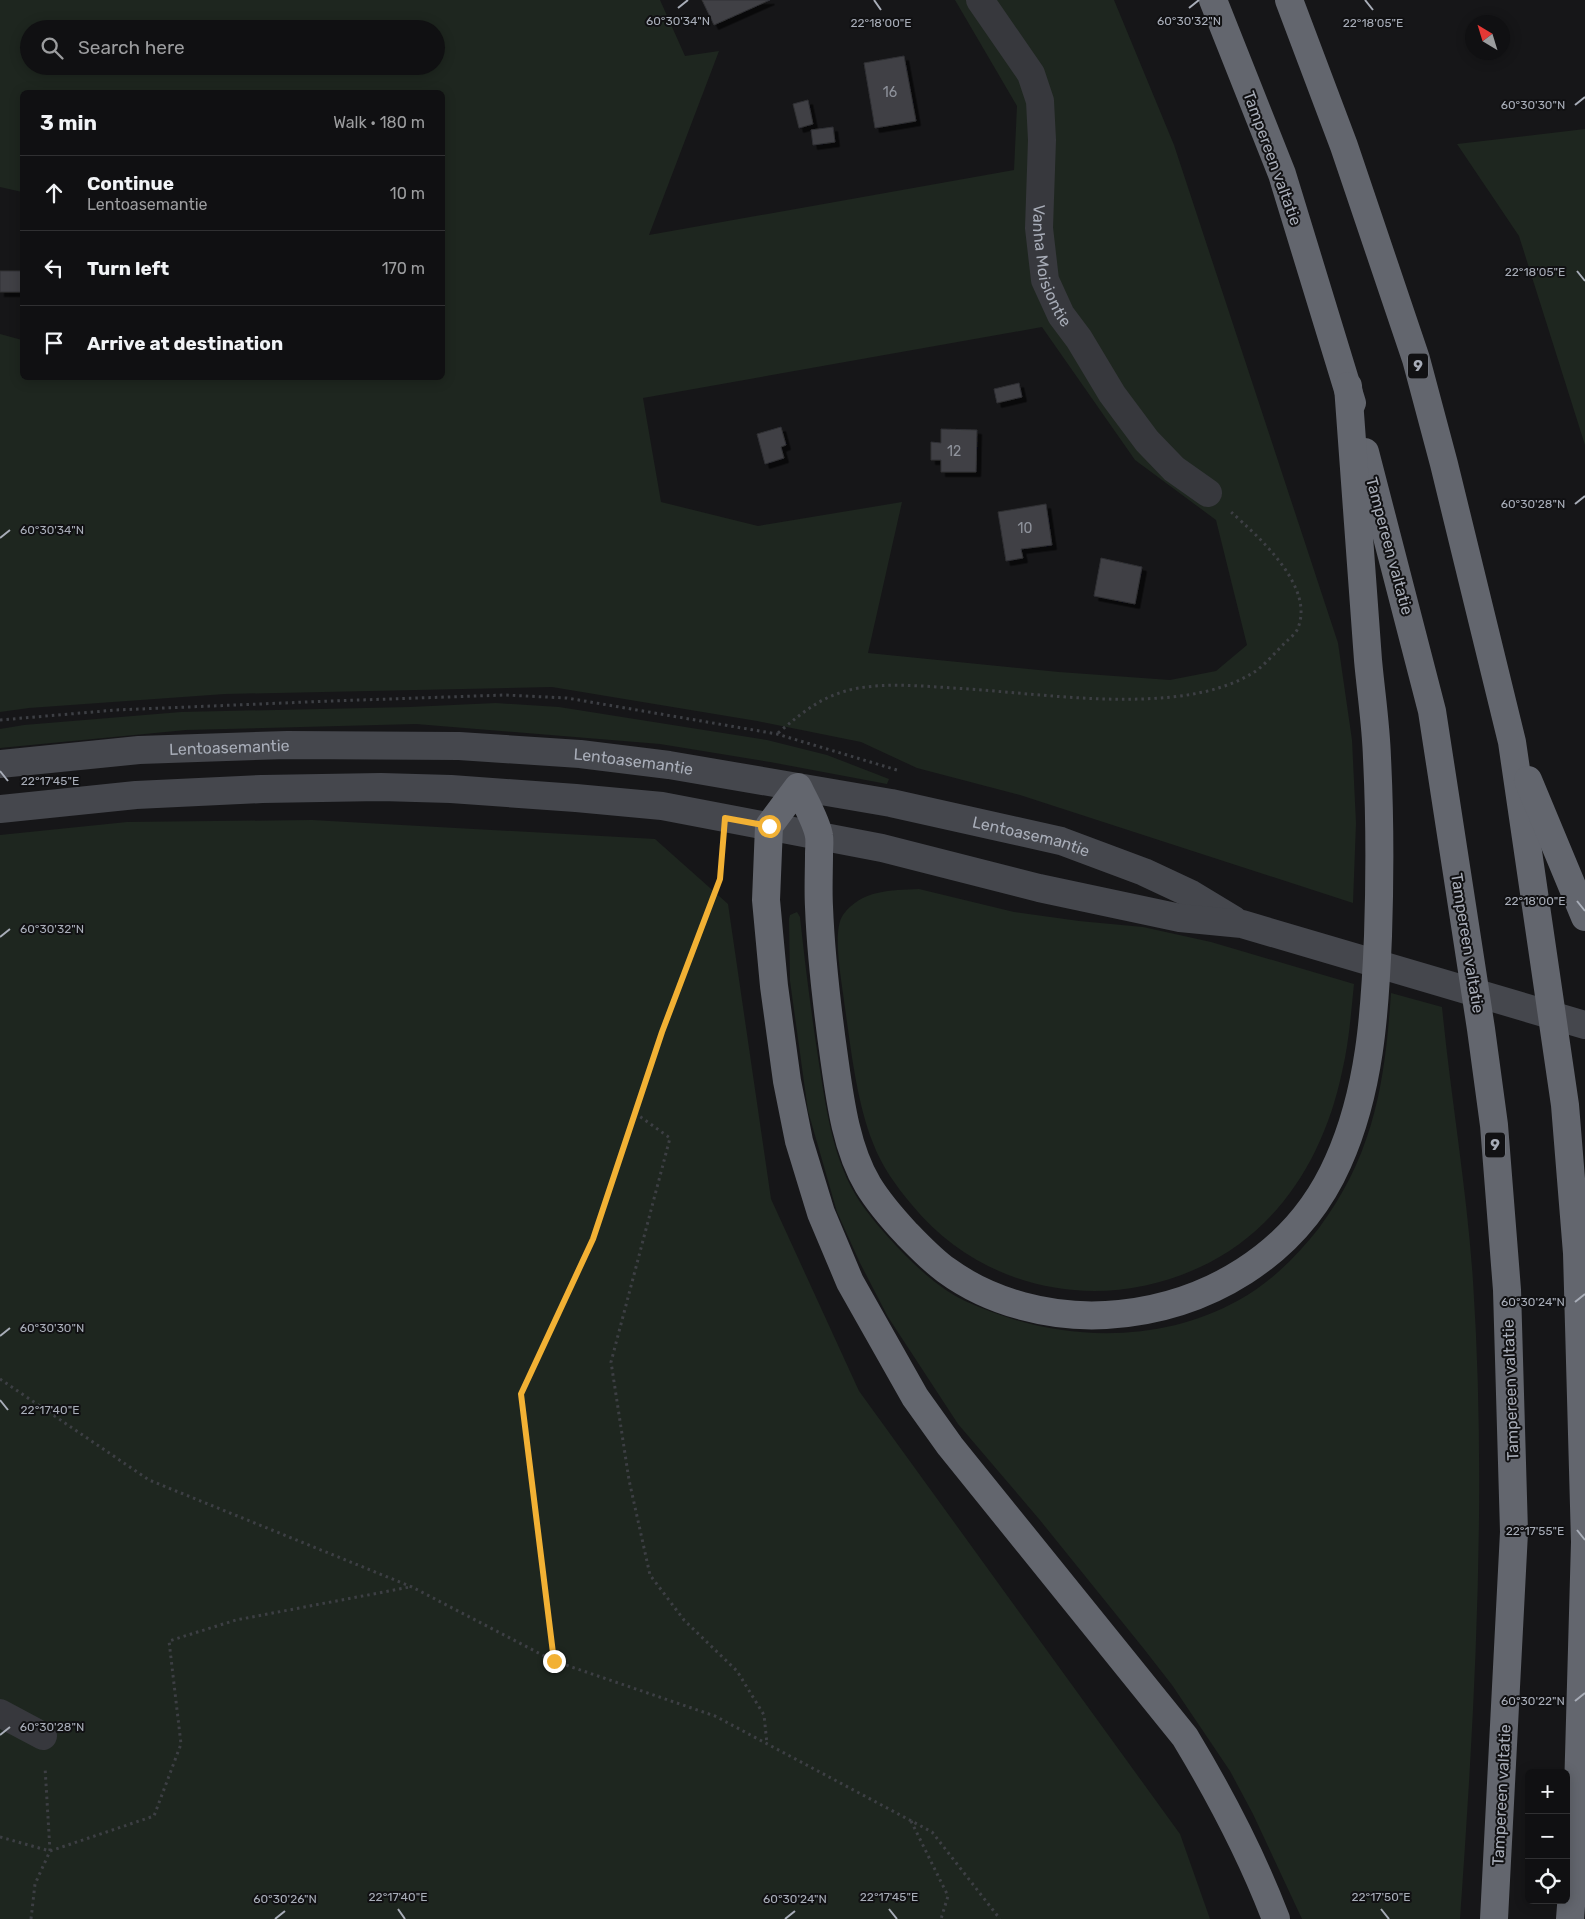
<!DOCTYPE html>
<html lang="en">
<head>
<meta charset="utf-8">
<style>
	:root { --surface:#101012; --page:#1e1e20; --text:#f1f3f6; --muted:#9c9d9f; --line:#303032 }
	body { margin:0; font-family:Rubik,sans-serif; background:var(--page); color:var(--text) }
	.controls { position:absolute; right:15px; bottom:15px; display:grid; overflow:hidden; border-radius:8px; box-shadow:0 2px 12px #0003 }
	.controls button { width:45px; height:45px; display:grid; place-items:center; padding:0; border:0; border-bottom:1px solid var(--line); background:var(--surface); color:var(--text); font:25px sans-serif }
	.compass { position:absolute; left:1465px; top:15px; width:45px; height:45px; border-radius:50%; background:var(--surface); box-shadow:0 2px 12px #0003; rotate:322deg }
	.stop { position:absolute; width:15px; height:15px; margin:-11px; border:4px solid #f2b134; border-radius:50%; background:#fff }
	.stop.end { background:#f2b134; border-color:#fff; box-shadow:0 1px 5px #0008 }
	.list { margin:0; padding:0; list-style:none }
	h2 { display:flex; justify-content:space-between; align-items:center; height:65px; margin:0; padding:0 20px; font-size:21px }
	h2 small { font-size:16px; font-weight:400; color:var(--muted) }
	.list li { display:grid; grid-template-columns:32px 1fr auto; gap:15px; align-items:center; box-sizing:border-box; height:75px; padding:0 20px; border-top:1px solid var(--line) }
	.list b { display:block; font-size:19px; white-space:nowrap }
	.list p { margin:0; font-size:16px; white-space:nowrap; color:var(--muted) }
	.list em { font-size:16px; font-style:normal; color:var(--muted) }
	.icon { flex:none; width:28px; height:28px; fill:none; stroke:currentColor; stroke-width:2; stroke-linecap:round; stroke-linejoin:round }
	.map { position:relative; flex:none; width:1585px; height:1919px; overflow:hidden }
	.search { position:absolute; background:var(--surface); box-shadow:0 2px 12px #0003; left:20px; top:20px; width:425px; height:55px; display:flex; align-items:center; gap:12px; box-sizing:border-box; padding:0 18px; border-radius:28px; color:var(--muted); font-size:19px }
	.panel { position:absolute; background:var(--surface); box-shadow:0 2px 12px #0003; left:20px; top:90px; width:425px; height:290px; border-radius:8px }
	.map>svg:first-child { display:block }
	.green { fill:#1e261f; fill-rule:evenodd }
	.building { fill:#404145; stroke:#303034; filter:url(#shadow) }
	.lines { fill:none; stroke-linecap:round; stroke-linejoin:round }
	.path { stroke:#3d3f44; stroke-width:3; stroke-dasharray:2.5 4; stroke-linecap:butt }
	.street { stroke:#37383d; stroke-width:28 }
	.secondary { stroke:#45474d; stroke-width:28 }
	.highway { stroke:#63666e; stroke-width:28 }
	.route { stroke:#f2b134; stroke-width:6 }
	.ticks { fill:none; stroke:#a8adb8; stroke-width:2 }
	.labels { text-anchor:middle; stroke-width:4; stroke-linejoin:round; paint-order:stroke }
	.number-label { font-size:14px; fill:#8e929b }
	.shield { fill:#111113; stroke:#7b7e86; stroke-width:1 }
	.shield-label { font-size:15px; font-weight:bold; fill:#a8adb8 }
	.street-label { font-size:16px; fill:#a8adb8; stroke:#111113 }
	.ticks-label { font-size:12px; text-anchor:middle; fill:#a8adb8; stroke:#111113; stroke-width:4; stroke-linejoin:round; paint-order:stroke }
</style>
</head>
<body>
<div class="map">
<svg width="1585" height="1919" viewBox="0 0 1585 1919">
	<defs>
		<filter id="shadow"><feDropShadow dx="4.5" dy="4.5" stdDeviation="0" flood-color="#0009"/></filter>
	</defs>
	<rect width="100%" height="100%" fill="#161618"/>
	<g class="green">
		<path d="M0 0H660L685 56 719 51 649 235 1014 170 1017 106 955 0H1114L1174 145 1338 643 1352 740 1356 823 1353 903 1020 795 917 768 861 742 757 721 552 687 225 694 29 708 0 712V334L22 340V378H442V92H22V192L0 187ZM29 29H436V66H29ZM1042 327 1135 460 1216 520 1247 645 1216 671 1170 680 1059 672 868 653 902 502 758 526 661 502 643 398Z"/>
		<path d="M1585 129V445L1519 236 1457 144Z"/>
		<path d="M496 703 559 707 767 740 827 755 889 779 887 784 770 762 660 744 416 724 186 730 0 748V729L24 725 181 712 410 707Z"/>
		<path d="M312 820 655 839 728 904 771 1199 859 1391 1180 1834 1210 1919H0V835L127 822Z"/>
		<path d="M919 889 1014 912 1079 921 1143 927 1211 942 1354 984C1351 1013 1349 1043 1342 1072 1324 1157 1278 1232 1198 1268 1098 1314 982 1290 912 1205 896 1186 881 1165 873 1143 857 1103 851 1050 845 1008 843 987 831 932 843 915 861 890 891 890 919 889Z"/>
		<path d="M797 912 800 917C805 964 811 1011 818 1057 826 1107 832 1159 860 1202 878 1228 913 1266 939 1285 954 1297 973 1305 992 1312 1071 1342 1164 1342 1239 1300 1270 1283 1297 1256 1319 1228 1374 1154 1385 1082 1391 993L1442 1007C1451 1099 1467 1190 1473 1281 1487 1494 1475 1707 1460 1919H1302L1253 1814 1230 1771 1172 1685 1144 1649 1039 1519 958 1424 888 1317 860 1263 837 1212 808 1111 790 981 789 919 790 915Z"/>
	</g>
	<g class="building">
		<path d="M702 0H770L714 25Z"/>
		<path d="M904 56 916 121 875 128 864 63Z"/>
		<path d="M808 100 813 124 799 128 793 104Z"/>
		<path d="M833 127 835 142 813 145 811 130Z"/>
		<rect x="0" y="271" width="22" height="21"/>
		<path d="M1019 383 1022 397 997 403 994 389Z"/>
		<path d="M781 427 786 445 781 447 784 458 765 464 757 434Z"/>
		<path d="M941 429 977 430 976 472H941V460H931V442L941 443Z"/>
		<path d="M1046 504 1052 545 1021 549 1023 558 1006 561 998 512Z"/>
		<path d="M1101 558 1142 567 1135 604 1094 596Z"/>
	</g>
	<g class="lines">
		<g class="path">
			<path d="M0 720 116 710 331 701 505 695 567 698 777 734 897 770"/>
			<path d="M778 733C804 711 824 694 859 688 889 683 922 686 953 688 1022 692 1092 703 1160 698 1190 696 1224 690 1251 674 1264 667 1276 651 1287 641 1290 638 1295 634 1297 630 1317 588 1258 536 1231 512"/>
			<path d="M635 1113 670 1138 611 1362 629 1480 650 1575 684 1620 737 1671 764 1715 767 1744"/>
			<path d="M0 1379 149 1480 412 1587 554 1661 715 1716 932 1832 1000 1919"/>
			<path d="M554 1660 521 1395 593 1239 662 1032 720 879 723 849"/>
			<path d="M911 1821 948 1896 941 1919"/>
			<path d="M0 1837 50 1851 154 1816 181 1744 169 1641 236 1620 410 1587"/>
			<path d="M31 1919 35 1884 50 1851 45 1767"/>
		</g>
		<g class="street">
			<path id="s1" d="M980 0 1031 74 1040 101 1042 140 1039 228 1045 280 1061 315 1079 339 1112 394 1147 441 1174 469 1208 493"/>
			<path d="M0 1713 43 1736"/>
		</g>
		<g class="secondary">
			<path id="s2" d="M0 764 139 750 287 745 459 746 580 754 669 765 891 803 1061 841 1144 872 1191 894 1234 920"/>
			<path d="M0 809 136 795 262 789 381 787 451 789 576 798 662 806 882 848 1039 888 1180 918 1242 924 1585 1025"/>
		</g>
		<g class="highway">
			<path d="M1213 0 1282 174 1352 403"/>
			<path d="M1289 0 1344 146 1416 359 1444 464 1512 742 1565 1105 1577 1253 1585 1542 1577 1827 1570 1919"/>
			<path d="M1365 452 1432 711 1481 1029 1494 1125 1507 1290 1514 1532 1494 1919"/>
			<path d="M1528 780 1585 917"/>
			<path d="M1276 1919C1252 1856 1220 1795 1185 1737L950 1446 915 1397 850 1282 821 1213 799 1141 787 1081 774 986 766 900 769 826 798 787C804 800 817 822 819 836 820 842 819 848 819 854 819 871 818 889 819 907 821 957 827 1007 834 1057 840 1100 846 1148 868 1185 879 1203 893 1219 907 1234 919 1246 932 1260 946 1270 991 1303 1051 1318 1106 1315 1206 1309 1297 1255 1338 1162 1370 1091 1375 1012 1378 936 1380 876 1380 817 1377 758 1376 725 1371 693 1368 660 1361 569 1355 477 1348 386"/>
		</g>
	</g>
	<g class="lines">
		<path class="route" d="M554 1661 521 1394 593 1239 662 1032 720 879 725 818 769 826"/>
	</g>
	<path class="ticks" d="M874 0 881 10M1365 0 1373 10M678 8 688 0M1189 8 1199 0M1575 105 1585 97M1577 271 1585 281M1575 504 1585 496M0 538 10 530M0 771 8 781M1577 901 1585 911M0 937 10 929M1575 1302 1585 1294M0 1336 10 1328M0 1400 8 1410M1577 1530 1585 1540M1575 1701 1585 1693M0 1735 10 1727M398 1909 405 1919M889 1909 897 1919M1381 1909 1389 1919M275 1919 285 1911M785 1919 795 1911"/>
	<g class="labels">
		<g class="number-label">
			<text x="890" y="97">16</text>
			<text x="954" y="456">12</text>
			<text x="1025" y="533">10</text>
		</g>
		<g class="shield">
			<rect x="1408" y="353.5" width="20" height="25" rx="4"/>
			<rect x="1485" y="1132.5" width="20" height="25" rx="4"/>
		</g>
		<g class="shield-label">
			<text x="1418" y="371">9</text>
			<text x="1495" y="1150">9</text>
		</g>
		<g class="street-label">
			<text transform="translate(1273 158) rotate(70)" y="6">Tampereen valtatie</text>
			<text dy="6" stroke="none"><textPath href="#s1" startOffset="285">Vanha Moisiontie</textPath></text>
			<text transform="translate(1390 546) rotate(75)" y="6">Tampereen valtatie</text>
			<text dy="6" stroke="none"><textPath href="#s2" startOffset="230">Lentoasemantie</textPath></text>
			<text dy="6" stroke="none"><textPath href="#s2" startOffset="635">Lentoasemantie</textPath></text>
			<text dy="6" stroke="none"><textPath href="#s2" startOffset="1040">Lentoasemantie</textPath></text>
			<text transform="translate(1468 943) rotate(81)" y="6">Tampereen valtatie</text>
			<text transform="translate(1510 1390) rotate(-92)" y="6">Tampereen valtatie</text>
			<text transform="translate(1501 1795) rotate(-87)" y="6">Tampereen valtatie</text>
		</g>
	</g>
	<g class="ticks-label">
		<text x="678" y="25">60°30'34"N</text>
		<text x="1189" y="25">60°30'32"N</text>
		<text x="881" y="27">22°18'00"E</text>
		<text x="1373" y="27">22°18'05"E</text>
		<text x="1533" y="109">60°30'30"N</text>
		<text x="1535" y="276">22°18'05"E</text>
		<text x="1533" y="508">60°30'28"N</text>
		<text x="52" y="534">60°30'34"N</text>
		<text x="50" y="785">22°17'45"E</text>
		<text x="1535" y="905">22°18'00"E</text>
		<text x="52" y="933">60°30'32"N</text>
		<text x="1533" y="1306">60°30'24"N</text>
		<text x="52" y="1332">60°30'30"N</text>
		<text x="50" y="1414">22°17'40"E</text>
		<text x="1535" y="1535">22°17'55"E</text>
		<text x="1533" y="1705">60°30'22"N</text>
		<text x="52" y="1731">60°30'28"N</text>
		<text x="398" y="1901">22°17'40"E</text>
		<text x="889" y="1901">22°17'45"E</text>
		<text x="1381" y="1901">22°17'50"E</text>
		<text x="285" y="1903">60°30'26"N</text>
		<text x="795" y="1903">60°30'24"N</text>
	</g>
</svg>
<div class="controls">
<button>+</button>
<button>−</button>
<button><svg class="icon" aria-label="locate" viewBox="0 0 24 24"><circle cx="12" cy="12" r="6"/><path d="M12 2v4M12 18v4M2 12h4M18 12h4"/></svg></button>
</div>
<svg class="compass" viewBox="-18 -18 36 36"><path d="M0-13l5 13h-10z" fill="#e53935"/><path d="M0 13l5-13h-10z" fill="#9c9d9f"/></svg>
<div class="stop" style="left:769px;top:826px"></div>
<div class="stop end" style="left:554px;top:1661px"></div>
<div class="search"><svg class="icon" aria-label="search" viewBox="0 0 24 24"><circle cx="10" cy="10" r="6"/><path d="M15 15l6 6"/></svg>Search here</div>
<section class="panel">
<h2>3 min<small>Walk · 180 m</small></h2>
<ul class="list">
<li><svg class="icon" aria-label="ahead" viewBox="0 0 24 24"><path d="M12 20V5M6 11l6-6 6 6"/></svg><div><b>Continue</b><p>Lentoasemantie</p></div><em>10 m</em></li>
<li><svg class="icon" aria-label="left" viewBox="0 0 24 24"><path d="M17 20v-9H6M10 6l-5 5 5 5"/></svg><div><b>Turn left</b></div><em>170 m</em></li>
<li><svg class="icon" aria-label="arrive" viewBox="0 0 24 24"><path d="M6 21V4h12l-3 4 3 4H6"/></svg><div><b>Arrive at destination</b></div></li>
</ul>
</section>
</div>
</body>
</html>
